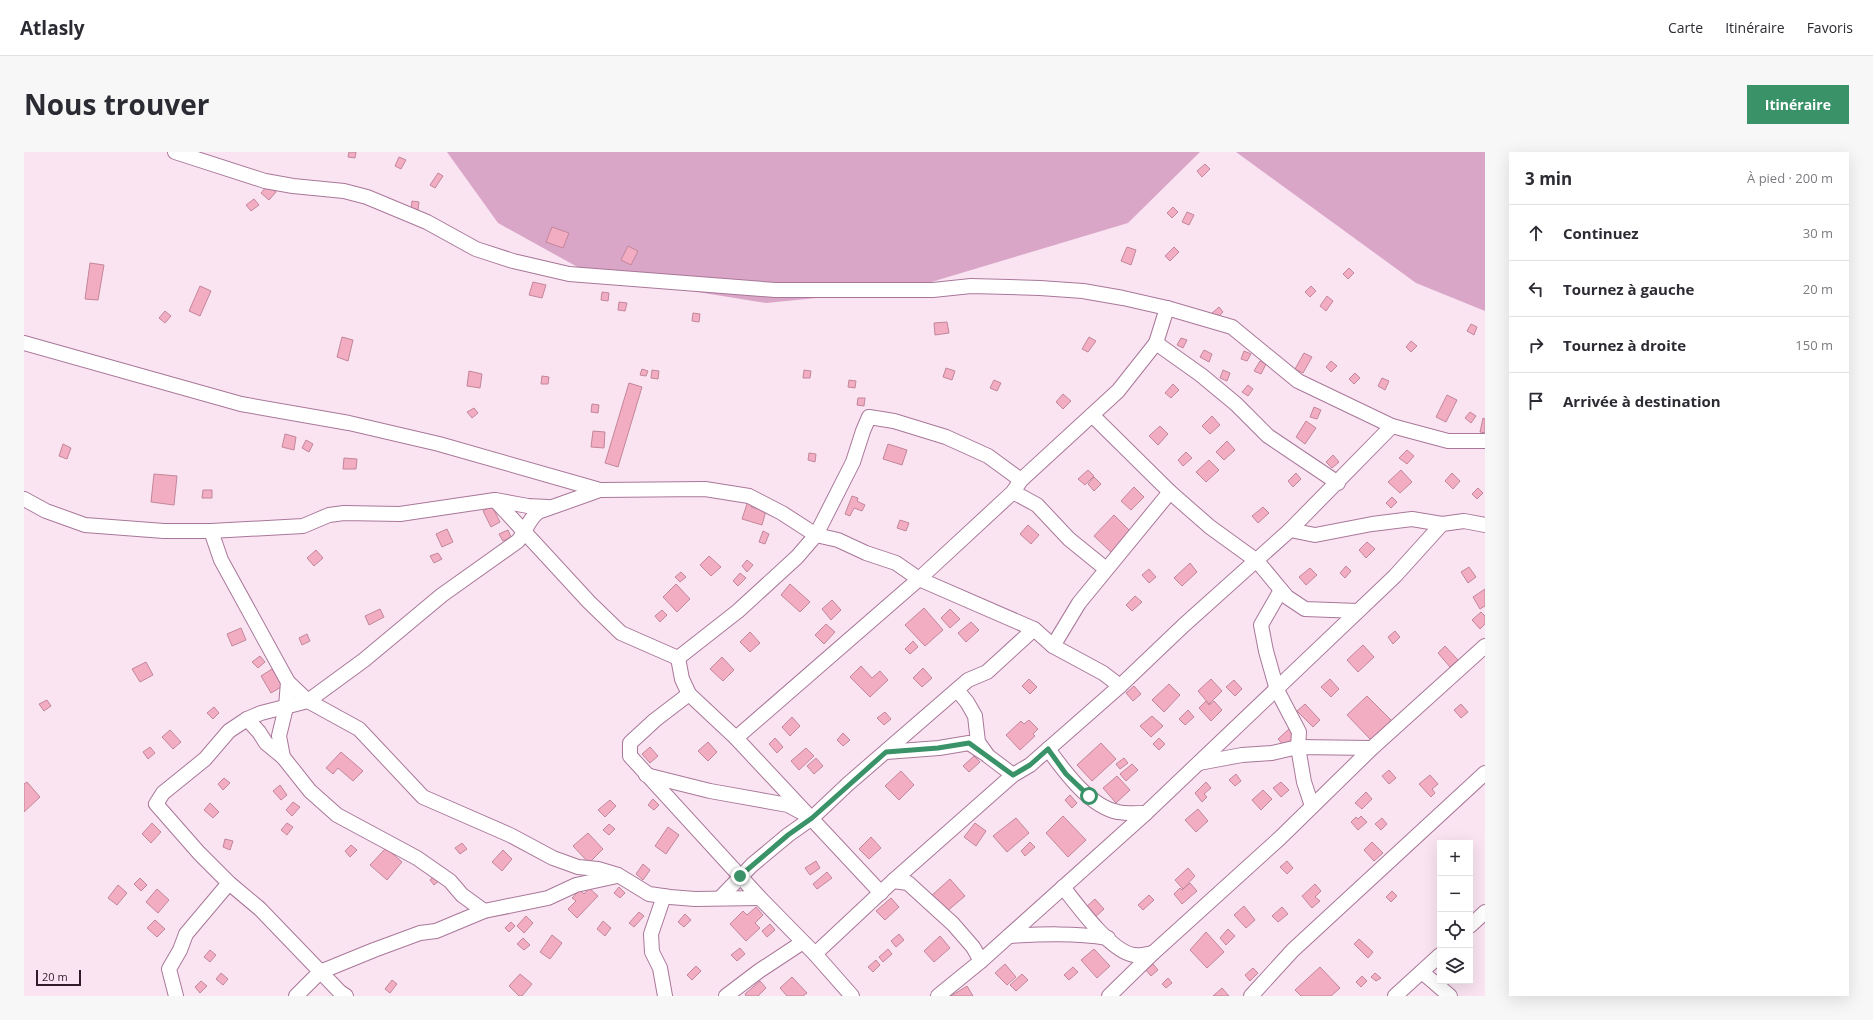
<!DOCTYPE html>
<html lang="fr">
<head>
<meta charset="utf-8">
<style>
	:root { --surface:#fff; --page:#f7f7f7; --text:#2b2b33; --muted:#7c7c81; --line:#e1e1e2; --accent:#3a9268 }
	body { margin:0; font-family:"Open Sans",sans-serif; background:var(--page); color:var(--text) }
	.controls { position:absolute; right:12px; bottom:12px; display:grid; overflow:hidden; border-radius:0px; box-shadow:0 4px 16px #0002 }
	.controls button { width:36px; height:36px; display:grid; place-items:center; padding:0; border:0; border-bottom:1px solid var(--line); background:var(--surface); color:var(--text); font:20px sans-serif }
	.scale { position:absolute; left:12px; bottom:10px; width:45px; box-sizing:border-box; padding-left:4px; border:2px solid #301c2a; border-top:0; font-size:11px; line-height:14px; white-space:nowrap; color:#301c2a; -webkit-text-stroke:3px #fae4f2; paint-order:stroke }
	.stop { position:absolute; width:12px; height:12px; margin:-9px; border:3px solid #3a9268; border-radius:50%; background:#fff }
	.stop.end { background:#3a9268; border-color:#fff; box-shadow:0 1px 4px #0008 }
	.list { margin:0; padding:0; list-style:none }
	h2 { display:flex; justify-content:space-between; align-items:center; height:52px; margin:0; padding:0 16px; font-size:17px }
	h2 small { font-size:13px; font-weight:400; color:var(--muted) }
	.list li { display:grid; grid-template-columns:26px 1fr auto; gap:12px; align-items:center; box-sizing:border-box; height:56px; padding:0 16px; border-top:1px solid var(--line) }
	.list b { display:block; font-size:15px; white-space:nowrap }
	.list em { font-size:13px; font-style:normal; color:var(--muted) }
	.icon { flex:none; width:22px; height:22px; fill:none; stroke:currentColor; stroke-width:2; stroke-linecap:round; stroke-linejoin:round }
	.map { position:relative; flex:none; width:1461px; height:844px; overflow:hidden; border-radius:0px }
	header { display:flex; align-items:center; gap:24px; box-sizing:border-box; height:56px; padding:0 20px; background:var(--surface); border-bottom:1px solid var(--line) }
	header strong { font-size:19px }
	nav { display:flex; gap:22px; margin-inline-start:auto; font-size:14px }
	.intro { display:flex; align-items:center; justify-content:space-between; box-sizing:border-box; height:96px; padding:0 24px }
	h1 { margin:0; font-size:28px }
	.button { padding:10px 18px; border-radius:0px; background:var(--accent); color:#fff; font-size:14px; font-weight:700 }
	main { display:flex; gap:24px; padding:0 24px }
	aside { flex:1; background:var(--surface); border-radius:0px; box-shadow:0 4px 16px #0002 }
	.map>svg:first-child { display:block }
	.green { fill:#d9a6c8 }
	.building { fill:#f3adc3; stroke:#c28699 }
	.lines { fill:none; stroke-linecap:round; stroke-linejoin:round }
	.minor-casing { stroke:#a97799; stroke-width:16 }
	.minor { stroke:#fff; stroke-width:14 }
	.route { stroke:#3a9268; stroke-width:5 }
</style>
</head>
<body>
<header>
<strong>Atlasly</strong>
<nav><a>Carte</a><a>Itinéraire</a><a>Favoris</a></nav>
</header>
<div class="intro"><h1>Nous trouver</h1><a class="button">Itinéraire</a></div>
<main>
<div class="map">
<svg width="1461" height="844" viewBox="0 0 1461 844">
	<rect width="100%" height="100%" fill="#fae4f2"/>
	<g class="green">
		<path d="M423 0H1176L1104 71 884 137 742 151 568 123 474 71Z"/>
		<path d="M1212 0H1461V159L1392 131Z"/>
	</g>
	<g class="building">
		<path d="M325 0H332L331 6 324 5Z"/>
		<path d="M375 5 382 8 377 17 371 14Z"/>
		<path d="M1181 12 1186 17 1178 25 1173 19Z"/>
		<path d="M414 21 419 24 411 36 406 33Z"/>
		<path d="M244 33 252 40 245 48 237 41Z"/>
		<path d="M230 47 235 53 227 59 222 53Z"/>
		<path d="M388 49 395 50 394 58 387 57Z"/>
		<path d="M1149 55 1154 60 1148 66 1143 61Z"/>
		<path d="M1163 60 1170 63 1165 73 1158 70Z"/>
		<path d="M528 75 545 81 539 96 522 90Z"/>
		<path d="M604 94 614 99 607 113 597 108Z"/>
		<path d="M1103 95 1112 98 1107 113 1097 109Z"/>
		<path d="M1150 95 1155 100 1146 109 1141 104Z"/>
		<path d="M66 111 80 113 74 148 61 147Z"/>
		<path d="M1325 116 1330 121 1324 127 1319 122Z"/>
		<path d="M509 130 522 133 518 146 505 143Z"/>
		<path d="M176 134 187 139 176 164 165 159Z"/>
		<path d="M1287 134 1292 139 1286 145 1281 140Z"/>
		<path d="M578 140 585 141 584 149 577 148Z"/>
		<path d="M1303 144 1309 149 1302 159 1296 154Z"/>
		<path d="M595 150 603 151 601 159 594 158Z"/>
		<path d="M1195 155 1199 160 1192 167 1187 162Z"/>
		<path d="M141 159 147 164 141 171 135 166Z"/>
		<path d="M669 161 676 162 675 170 668 169Z"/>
		<path d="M923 170 925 181 911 183 910 171Z"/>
		<path d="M1447 172 1453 175 1450 183 1443 179Z"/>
		<path d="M318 185 329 188 324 209 313 205Z"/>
		<path d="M1065 185 1072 189 1064 200 1058 197Z"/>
		<path d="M1157 186 1163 188 1159 196 1153 193Z"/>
		<path d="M1387 189 1393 194 1387 200 1382 195Z"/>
		<path d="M1180 198 1188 202 1185 210 1176 205Z"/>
		<path d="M1220 199 1227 202 1223 209 1217 207Z"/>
		<path d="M1280 201 1288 205 1279 221 1271 217Z"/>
		<path d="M1236 209 1242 212 1237 222 1230 219Z"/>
		<path d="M1307 209 1313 214 1307 220 1302 215Z"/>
		<path d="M922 216 931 219 928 228 919 225Z"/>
		<path d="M618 217 624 219 622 224 616 223Z"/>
		<path d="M628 218 635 219 634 227 627 226Z"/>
		<path d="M780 218 787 219 786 226H779Z"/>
		<path d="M1199 218 1206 221 1203 229 1196 226Z"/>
		<path d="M445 219 458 222 456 236 443 234Z"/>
		<path d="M1331 221 1336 226 1330 232 1325 227Z"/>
		<path d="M518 224 525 225 524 232H517Z"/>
		<path d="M1358 226 1365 229 1361 238 1354 234Z"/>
		<path d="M825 228 832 229 831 236 824 235Z"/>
		<path d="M970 228 977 231 973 239 966 236Z"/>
		<path d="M605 231 618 235 594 315 581 311Z"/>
		<path d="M1149 232 1155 238 1147 246 1141 241Z"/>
		<path d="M1224 233 1229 237 1224 244 1218 240Z"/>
		<path d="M1039 242 1047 249 1039 257 1032 250Z"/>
		<path d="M1423 243 1433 248 1422 270 1412 265Z"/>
		<path d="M834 246H841L840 254 833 253Z"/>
		<path d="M568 252 575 253 574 261 567 260Z"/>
		<path d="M1290 255 1297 258 1293 267 1286 265Z"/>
		<path d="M450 256 454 261 448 266 443 260Z"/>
		<path d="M1446 260 1452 264 1447 271 1441 266Z"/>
		<path d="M1188 264 1196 273 1186 282 1178 274Z"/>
		<path d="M1459 266 1461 267V281L1456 280Z"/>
		<path d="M1282 269 1292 276 1281 292 1272 285Z"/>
		<path d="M1136 274 1144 282 1134 293 1125 284Z"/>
		<path d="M569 279 581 280 580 296 567 295Z"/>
		<path d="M261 282 272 285 270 298 258 295Z"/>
		<path d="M282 288 289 292 285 300 278 296Z"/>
		<path d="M1203 289 1211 298 1200 308 1192 300Z"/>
		<path d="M39 292 47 296 43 307 35 304Z"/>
		<path d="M864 292 883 298 878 313 859 307Z"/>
		<path d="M1383 298 1390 304 1383 312 1375 306Z"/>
		<path d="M1162 300 1168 306 1159 314 1154 308Z"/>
		<path d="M785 301 792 302 791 310 784 308Z"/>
		<path d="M1309 303 1315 310 1308 316 1302 310Z"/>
		<path d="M320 306 333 307 332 317H319Z"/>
		<path d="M1185 308 1195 318 1182 330 1172 320Z"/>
		<path d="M1064 318 1070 324 1061 333 1054 327Z"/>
		<path d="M1377 318 1388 330 1376 341 1364 330Z"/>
		<path d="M1272 321 1277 327 1269 335 1264 329Z"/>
		<path d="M1428 321 1436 329 1429 337 1421 329Z"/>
		<path d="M130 322 153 324 150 353 127 350Z"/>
		<path d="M1070 325 1077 332 1070 339 1064 332Z"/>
		<path d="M1110 335 1120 345 1107 358 1097 349Z"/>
		<path d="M1454 336 1459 341 1453 347 1448 342Z"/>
		<path d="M179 338H188V346H178Z"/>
		<path d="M828 344 834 346 833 349 841 353 838 359 830 356 826 364 821 362Z"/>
		<path d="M1368 345 1373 350 1367 356 1362 351Z"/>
		<path d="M724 349 729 351 727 355 734 357 735 353 743 355 738 373 718 367Z"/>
		<path d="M468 354 476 370 467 375 459 359Z"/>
		<path d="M1239 355 1245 361 1234 371 1228 364Z"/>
		<path d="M1090 363 1107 380 1088 401 1070 384Z"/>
		<path d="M876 368 885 371 882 379 873 376Z"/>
		<path d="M1004 373 1015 383 1007 392 996 382Z"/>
		<path d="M423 377 429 390 418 395 412 382Z"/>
		<path d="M484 378 487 385 479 389 475 382Z"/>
		<path d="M739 379 745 382 741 392 735 390Z"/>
		<path d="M1343 390 1351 397 1342 406 1335 398Z"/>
		<path d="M292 398 299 406 290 414 283 406Z"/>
		<path d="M414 401 418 407 410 411 406 404Z"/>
		<path d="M685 404 697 415 687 424 676 413Z"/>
		<path d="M723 408 729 413 723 420 718 414Z"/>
		<path d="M1166 411 1173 420 1158 434 1150 426Z"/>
		<path d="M1322 414 1327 419 1321 426 1316 421Z"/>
		<path d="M1445 415 1452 425 1444 431 1437 420Z"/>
		<path d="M1286 416 1293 423 1282 433 1275 425Z"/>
		<path d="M1125 417 1132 425 1125 431 1118 423Z"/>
		<path d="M657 420 662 425 656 430 651 425Z"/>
		<path d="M716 421 722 426 714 434 709 429Z"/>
		<path d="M652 432 666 447 653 460 639 445Z"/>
		<path d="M766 432 786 450 776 460 757 443Z"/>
		<path d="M1461 437V454L1456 457 1449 445Z"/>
		<path d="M1111 444 1118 450 1108 459 1102 453Z"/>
		<path d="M808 448 817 458 807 468 798 457Z"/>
		<path d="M900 456 919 478 901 494 881 473Z"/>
		<path d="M356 457 360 465 345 473 341 464Z"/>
		<path d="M926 457 936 467 926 476 917 466Z"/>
		<path d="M638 458 643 463 636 470 631 464Z"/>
		<path d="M1457 460 1461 464V472L1456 477 1448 468Z"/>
		<path d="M947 470 955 478 942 490 934 481Z"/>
		<path d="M802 472 811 480 800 492 791 483Z"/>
		<path d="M217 476 222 488 208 494 203 482Z"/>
		<path d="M1371 479 1376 485 1369 492 1364 485Z"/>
		<path d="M726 480 736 491 726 500 716 490Z"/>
		<path d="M283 482 286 489 278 493 275 486Z"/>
		<path d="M889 489 894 495 886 502 881 497Z"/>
		<path d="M1339 493 1350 505 1334 520 1323 508Z"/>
		<path d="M1421 494 1434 508 1426 515 1414 501Z"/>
		<path d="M236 504 241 510 234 516 228 510Z"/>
		<path d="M698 505 710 518 699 529 686 517Z"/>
		<path d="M122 510 129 523 116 530 108 517Z"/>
		<path d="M837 514 848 526 856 519 864 528 846 545 826 525Z"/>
		<path d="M899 516 908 526 898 535 889 526Z"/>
		<path d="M248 517 259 534 247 541 237 524Z"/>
		<path d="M1005 527 1013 535 1006 542 998 534Z"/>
		<path d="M1187 527 1198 539 1185 552 1174 539Z"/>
		<path d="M1306 527 1315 537 1307 545 1297 535Z"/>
		<path d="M1210 528 1218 537 1211 544 1202 535Z"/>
		<path d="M1145 532 1156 543 1140 560 1128 548Z"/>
		<path d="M1110 534 1117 542 1109 549 1102 541Z"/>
		<path d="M1343 544 1368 569 1348 589 1323 563Z"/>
		<path d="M23 548 27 554 20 559 15 552Z"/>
		<path d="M1182 549 1185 553 1190 549 1198 558 1187 569 1175 556Z"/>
		<path d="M1281 552 1296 568 1289 575 1273 559Z"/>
		<path d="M1437 552 1444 560 1437 566 1430 558Z"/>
		<path d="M190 555 195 561 189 567 183 561Z"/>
		<path d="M1164 558 1170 565 1161 573 1155 567Z"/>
		<path d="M861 560 867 567 860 573 853 566Z"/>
		<path d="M1128 564 1139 574 1127 585 1116 574Z"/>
		<path d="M768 565 776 574 766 584 758 575Z"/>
		<path d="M1005 568 1014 577 1009 582 1011 584 996 598 982 583 997 569 1000 572Z"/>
		<path d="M1265 577 1274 586 1262 596 1254 587Z"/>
		<path d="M146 578 157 590 149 597 138 585Z"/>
		<path d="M819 581 826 588 819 594 813 588Z"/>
		<path d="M751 586 759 595 753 601 745 592Z"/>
		<path d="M1135 586 1141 592 1135 598 1129 592Z"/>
		<path d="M684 590 693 600 684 609 674 599Z"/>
		<path d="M1077 591 1092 607 1068 629 1053 613Z"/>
		<path d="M126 595 131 601 124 607 119 600Z"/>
		<path d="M626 595 634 604 626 611 618 602Z"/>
		<path d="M782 596 790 604 775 618 767 609Z"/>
		<path d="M317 600 339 619 329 629 314 616 309 622 302 616Z"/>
		<path d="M950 604 956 610 945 620 939 614Z"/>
		<path d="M792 606 799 614 790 622 783 614Z"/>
		<path d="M1100 606 1104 611 1096 617 1092 612Z"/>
		<path d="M1108 612 1114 618 1102 629 1096 622Z"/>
		<path d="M1365 618 1372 626 1365 632 1358 624Z"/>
		<path d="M877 619 890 633 875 648 861 634Z"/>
		<path d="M1212 622 1217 629 1211 634 1205 628Z"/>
		<path d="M1406 623 1414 632 1408 637 1411 641 1407 645 1395 632Z"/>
		<path d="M1093 624 1106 638 1092 651 1079 636Z"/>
		<path d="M200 626 206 631 199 638 194 632Z"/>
		<path d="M3 630 16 645 0 660V632Z"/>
		<path d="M1182 630 1187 636 1180 642 1183 645 1178 650 1171 641Z"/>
		<path d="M1257 630 1265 638 1257 645 1249 636Z"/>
		<path d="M256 633 263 643 257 648 249 639Z"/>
		<path d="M1239 638 1248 647 1237 658 1228 648Z"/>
		<path d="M1342 640 1348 647 1338 657 1331 651Z"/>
		<path d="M1046 643 1053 651 1048 656 1041 648Z"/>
		<path d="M629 647 635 653 630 658 624 653Z"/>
		<path d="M586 648 592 654 581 665 574 658Z"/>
		<path d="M269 650 276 655 268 664 262 658Z"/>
		<path d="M186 651 195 660 189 666 180 658Z"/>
		<path d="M1174 657 1184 669 1172 680 1161 668Z"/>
		<path d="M1039 664 1062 688 1044 705 1022 681Z"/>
		<path d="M1337 664 1343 670 1334 678 1327 670 1332 665 1334 667Z"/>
		<path d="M992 666 1005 681 983 700 969 684Z"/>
		<path d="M1358 666 1363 672 1357 678 1351 672Z"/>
		<path d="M128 671 137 680 127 691 118 682Z"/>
		<path d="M263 671 269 675 263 683 257 678Z"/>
		<path d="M951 671 962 679 952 694 940 685Z"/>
		<path d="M585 672 591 677 585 683 579 678Z"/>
		<path d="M644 675 655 683 642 702 631 694Z"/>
		<path d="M564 681 579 697 565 711 549 694Z"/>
		<path d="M847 685 857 696 845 707 835 697Z"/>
		<path d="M201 687 209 689 206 698 199 695Z"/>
		<path d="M1006 690 1011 695 1001 704 997 699Z"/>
		<path d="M1348 690 1359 701 1350 709 1340 698Z"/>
		<path d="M438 691 443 697 436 702 431 696Z"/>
		<path d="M327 693 333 698 326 705 321 699Z"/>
		<path d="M362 696 378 710 363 728 346 713Z"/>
		<path d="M479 698 488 707 478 719 468 710Z"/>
		<path d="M792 709 796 716 786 723 781 716Z"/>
		<path d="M1263 709 1269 716 1263 722 1256 715Z"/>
		<path d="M619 712 626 718 619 728 612 722Z"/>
		<path d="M1164 716 1171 724 1159 737 1151 728Z"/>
		<path d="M803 720 808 726 793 737 789 732Z"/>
		<path d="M412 722 417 727 410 733 406 728Z"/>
		<path d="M116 726 123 733 117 739 110 732Z"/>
		<path d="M926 727 941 744 922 760 907 744Z"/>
		<path d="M1166 731 1173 739 1158 752 1150 742 1156 736 1158 738Z"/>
		<path d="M1291 732 1297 739 1291 745 1296 749 1288 756 1278 744Z"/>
		<path d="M94 733 103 741 93 753 84 746Z"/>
		<path d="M595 735 601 741 596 746 590 741Z"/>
		<path d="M565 736 574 744 553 766 544 757 552 749 548 746 556 738 560 742Z"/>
		<path d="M133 737 145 748 134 761 122 750Z"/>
		<path d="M1368 739 1373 744 1367 750 1362 745Z"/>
		<path d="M1125 743 1130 748 1119 758 1114 753Z"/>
		<path d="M867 746 875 755 861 768 852 759Z"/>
		<path d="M1071 747 1080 757 1069 767 1060 757Z"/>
		<path d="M1220 754 1231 768 1222 776 1210 763Z"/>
		<path d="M732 755 739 763 731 771 736 776 722 789 706 772 719 759 723 763Z"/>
		<path d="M1258 755 1264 762 1254 770 1248 764Z"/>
		<path d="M615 760 620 764 610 775 605 771Z"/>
		<path d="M661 762 667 768 660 775 654 770Z"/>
		<path d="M502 764 509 771 500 781 493 774Z"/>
		<path d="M131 768 141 777 133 785 123 776Z"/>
		<path d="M579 769 587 776 581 784 573 777Z"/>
		<path d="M487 770 491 774 485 780 481 776Z"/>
		<path d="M746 772 751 778 743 785 738 779Z"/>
		<path d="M1204 777 1211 784 1202 793 1196 786Z"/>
		<path d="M1182 780 1200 800 1183 816 1166 798Z"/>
		<path d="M875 782 880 788 872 795 867 789Z"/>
		<path d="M528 783 538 791 526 807 516 800Z"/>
		<path d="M916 784 926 796 910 810 900 799Z"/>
		<path d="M499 786 506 793 500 798 493 792Z"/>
		<path d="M1335 787 1349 800 1344 806 1330 792Z"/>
		<path d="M716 796 721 802 713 809 707 803Z"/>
		<path d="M864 797 868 802 859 810 855 805Z"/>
		<path d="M1070 797 1086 814 1073 826 1057 808Z"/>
		<path d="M186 798 192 803 186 810 180 805Z"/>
		<path d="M852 808 856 813 849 820 844 815Z"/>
		<path d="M981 812 992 825 983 833 971 821Z"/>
		<path d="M1129 812 1134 818 1127 824 1122 818Z"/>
		<path d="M672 814 677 819 668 828 663 823Z"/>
		<path d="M1049 815 1054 820 1045 828 1040 823Z"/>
		<path d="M1296 815 1316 836 1307 844H1277L1271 838Z"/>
		<path d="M1229 816 1234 821 1226 829 1221 823Z"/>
		<path d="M197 821 204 827 199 833 192 827Z"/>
		<path d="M1351 821 1357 826 1352 829 1347 825Z"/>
		<path d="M496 822 508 832 498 844H495L485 834Z"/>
		<path d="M998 822 1004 828 992 839 986 833Z"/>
		<path d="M1338 824 1343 829 1337 835 1332 830Z"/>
		<path d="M768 825 783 841 779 844H763L756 836Z"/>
		<path d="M1144 826 1148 831 1142 836 1138 832Z"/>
		<path d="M368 828 373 832 366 841 361 837Z"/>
		<path d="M177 829 183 834 176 841 171 835Z"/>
		<path d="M736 829 742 836 734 844H722L721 842Z"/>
		<path d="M943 834 949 844H927Z"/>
		<path d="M1198 836 1205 844H1189Z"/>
	</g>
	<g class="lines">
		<defs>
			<g id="minor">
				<path d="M151 0 241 29 269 34 320 39 343 45 403 70 452 97 489 109 545 122 751 138H909L947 134 1016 136 1059 139 1099 146 1143 156 1208 175 1274 229 1368 274 1424 289H1461"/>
				<path d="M0 191 217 252 325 271 415 292 576 338"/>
				<path d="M1132 191 1177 223 1212 252 1244 284 1314 331"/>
				<path d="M1068 263 1146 340 1186 375 1233 409 1263 445 1281 457 1334 459"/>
				<path d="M989 340 1013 353 1045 387 1082 417"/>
				<path d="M0 347 22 359 61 373 140 379H187L279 374 305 363 320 361 376 362 471 348 504 354 524 355"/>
				<path d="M471 348 565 450 597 481 654 506"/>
				<path d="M1266 378 1368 274"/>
				<path d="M187 379 197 408 264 530 284 549 335 577 399 645 486 683 529 706 554 715 574 717 594 723 625 742 646 745 671 747 736 746"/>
				<path d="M1257 438 1237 473 1242 499 1253 538 1275 580 1274 595 1280 630 1288 654"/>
				<path d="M1029 494 1055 451 1146 340"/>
				<path d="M654 506 714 459 773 405 792 383 829 310 839 279 845 265 870 269 922 285 964 304 997 328"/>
				<path d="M654 506 658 527 665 542 712 586 857 741"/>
				<path d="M933 538 943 550 951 564 954 590 964 604 989 623"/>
				<path d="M665 542 631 568 606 591V604L736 746 791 802 828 844"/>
				<path d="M223 567 235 580 242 591 259 605 286 639 313 663 393 706 426 729 438 743 460 759"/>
				<path d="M712 586 895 427 989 340 997 328 1094 239 1132 191 1143 156"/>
				<path d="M1024 597C1040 619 1066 655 1094 660 1103 662 1113 661 1122 661"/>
				<path d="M862 600 915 596 945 591 960 601"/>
				<path d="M259 605 255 584 262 555 264 530"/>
				<path d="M1175 611 1218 603 1248 601 1274 595 1348 596"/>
				<path d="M622 623 686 639 764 653 777 660"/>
				<path d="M869 729 884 731 929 772 949 795 957 809"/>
				<path d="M1039 735C1053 753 1087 800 1110 803 1116 804 1123 802 1129 801"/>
				<path d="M640 744 627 782 628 800 636 816 641 844"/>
				<path d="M696 746 728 713 764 683 788 666 824 632 944 528 963 520 1010 477"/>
				<path d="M1446 774 1461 760"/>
				<path d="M985 784C1019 782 1050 781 1084 786"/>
				<path d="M791 802 869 729 989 623 1006 613 1096 534 1160 473 1266 378 1291 383 1348 372 1388 367 1418 372"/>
				<path d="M1398 820 1426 844"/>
				<path d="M152 844 145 817 156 798 162 782 205 731"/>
				<path d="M272 844 296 820 350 798 396 781 412 779 460 759 524 746 552 733 593 724"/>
				<path d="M322 844 316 840 236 757 205 731 175 701 132 652 139 641 181 607 205 579 223 567 237 561 284 549 340 508 418 443 494 389C502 379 504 368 514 360L576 338 681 337 725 344 758 361 792 383 814 388 842 401 872 411 895 427 1010 477 1029 494 1079 521 1096 534"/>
				<path d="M702 844 735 819 779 790"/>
				<path d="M914 844 957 809 1122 661 1371 424 1418 372 1440 369 1461 373"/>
				<path d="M1085 844 1129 801 1256 686 1348 596 1461 494"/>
				<path d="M1227 844 1269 798 1461 621"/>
				<path d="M1371 844 1416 803"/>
			</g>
		</defs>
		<use href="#minor" class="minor-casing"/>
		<use href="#minor" class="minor"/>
	</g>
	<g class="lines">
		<path class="route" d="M716 724 764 683 788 666 862 600 914 596 945 591 989 623 1006 613 1024 597 1042 622 1065 644"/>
	</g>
</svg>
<div class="controls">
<button>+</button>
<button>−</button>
<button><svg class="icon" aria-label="locate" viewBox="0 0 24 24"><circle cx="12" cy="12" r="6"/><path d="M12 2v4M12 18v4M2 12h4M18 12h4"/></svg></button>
<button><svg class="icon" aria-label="layers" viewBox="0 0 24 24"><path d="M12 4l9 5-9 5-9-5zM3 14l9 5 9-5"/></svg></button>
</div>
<div class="scale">20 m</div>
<div class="stop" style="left:1065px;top:644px"></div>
<div class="stop end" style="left:716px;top:724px"></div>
</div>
<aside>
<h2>3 min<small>À pied · 200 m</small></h2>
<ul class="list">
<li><svg class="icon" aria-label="ahead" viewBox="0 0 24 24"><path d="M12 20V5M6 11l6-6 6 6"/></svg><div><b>Continuez</b></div><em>30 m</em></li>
<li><svg class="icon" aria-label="left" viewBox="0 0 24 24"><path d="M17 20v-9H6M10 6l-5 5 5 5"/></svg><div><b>Tournez à gauche</b></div><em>20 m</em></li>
<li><svg class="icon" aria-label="right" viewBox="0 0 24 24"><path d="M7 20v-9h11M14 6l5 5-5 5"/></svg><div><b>Tournez à droite</b></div><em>150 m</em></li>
<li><svg class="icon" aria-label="arrive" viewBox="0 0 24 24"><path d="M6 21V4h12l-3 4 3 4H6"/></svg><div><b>Arrivée à destination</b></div></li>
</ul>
</aside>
</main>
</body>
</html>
